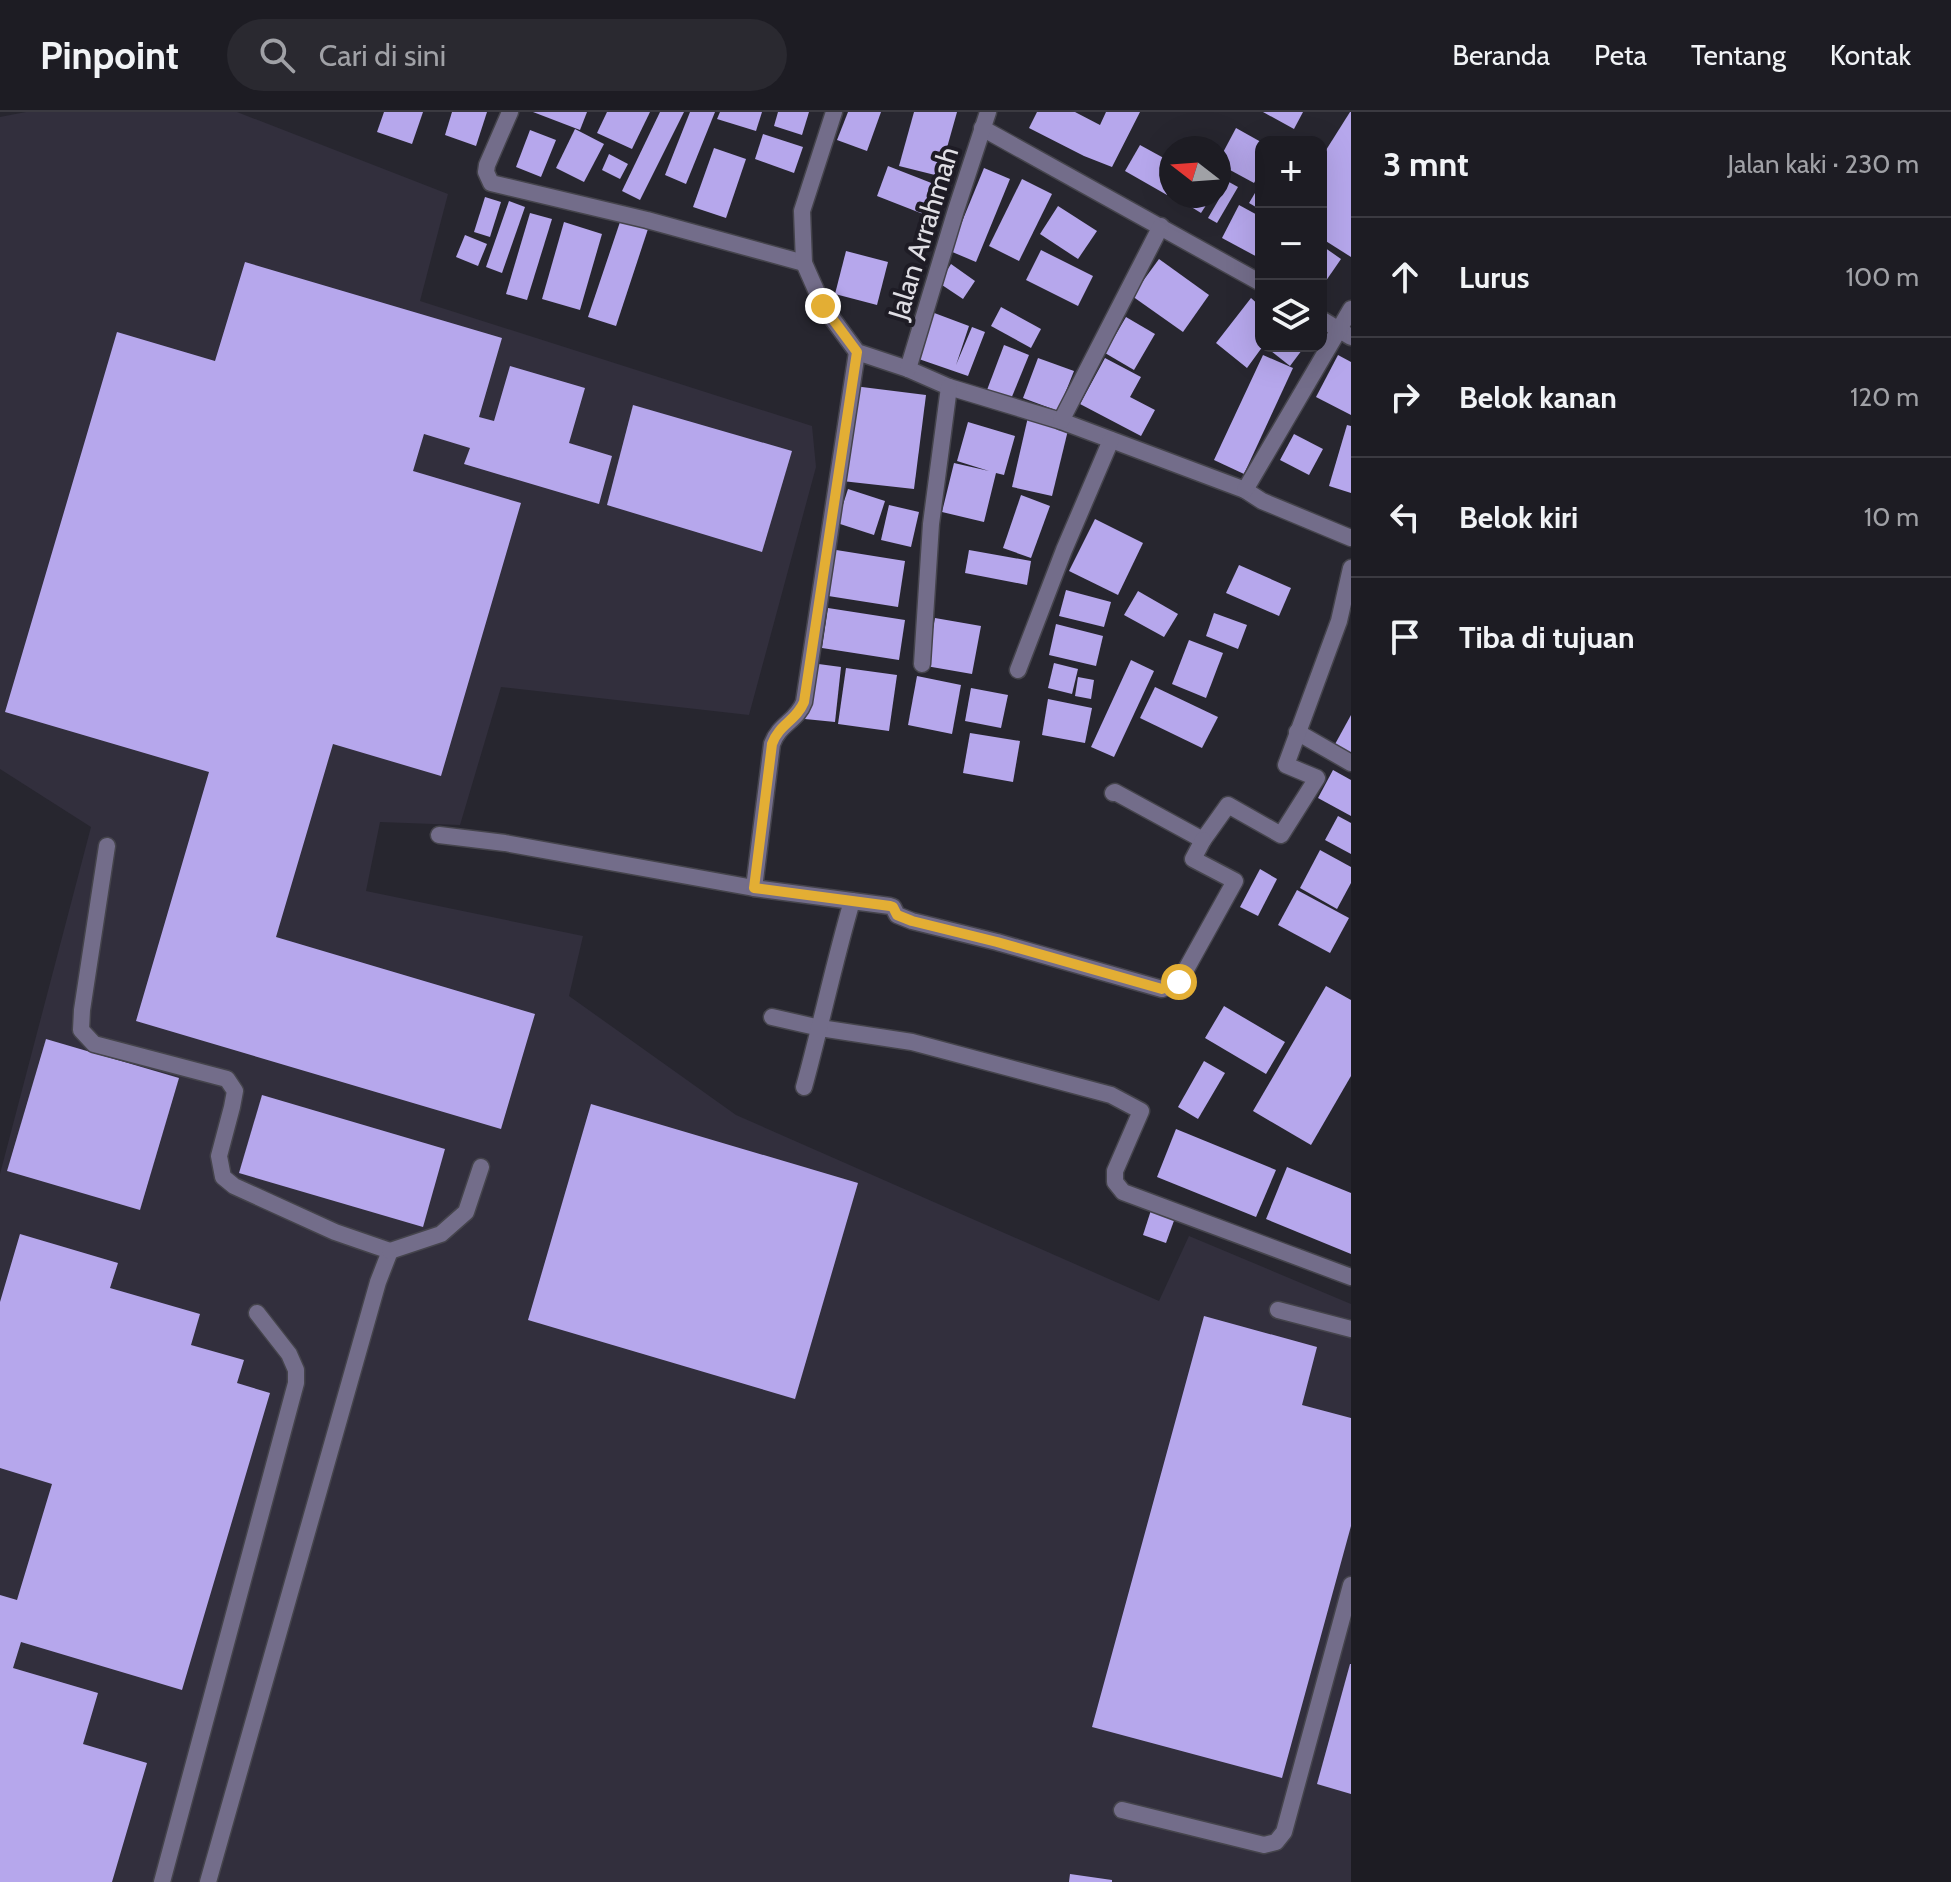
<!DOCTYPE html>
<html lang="id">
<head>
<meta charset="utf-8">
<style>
	:root { --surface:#1d1c23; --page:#2a2930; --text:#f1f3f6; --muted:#a0a1a6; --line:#3b3a41 }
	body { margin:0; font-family:Cabin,sans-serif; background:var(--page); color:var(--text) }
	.controls { position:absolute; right:24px; top:24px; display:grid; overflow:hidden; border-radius:16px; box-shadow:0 8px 32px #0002 }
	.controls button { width:72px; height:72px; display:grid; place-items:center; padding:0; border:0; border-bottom:2px solid var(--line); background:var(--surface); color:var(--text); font:40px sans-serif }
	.compass { position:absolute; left:1159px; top:24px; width:72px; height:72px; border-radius:50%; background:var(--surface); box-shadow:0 8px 32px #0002; rotate:287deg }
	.stop { position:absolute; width:24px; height:24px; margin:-18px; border:6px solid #e3ae34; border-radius:50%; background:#fff }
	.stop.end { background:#e3ae34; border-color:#fff; box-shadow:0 2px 8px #0008 }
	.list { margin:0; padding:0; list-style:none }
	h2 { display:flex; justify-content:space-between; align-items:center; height:104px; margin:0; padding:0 32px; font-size:34px }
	h2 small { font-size:26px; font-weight:400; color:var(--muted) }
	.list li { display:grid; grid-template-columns:52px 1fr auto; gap:24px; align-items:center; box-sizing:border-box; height:120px; padding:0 32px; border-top:2px solid var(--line) }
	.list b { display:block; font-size:30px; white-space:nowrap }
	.list em { font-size:26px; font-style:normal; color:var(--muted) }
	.icon { flex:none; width:44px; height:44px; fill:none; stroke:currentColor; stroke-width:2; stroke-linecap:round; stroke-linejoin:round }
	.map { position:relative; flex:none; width:1351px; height:1770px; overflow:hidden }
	header { display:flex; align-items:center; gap:48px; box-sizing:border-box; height:112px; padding:0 40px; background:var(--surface); border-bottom:2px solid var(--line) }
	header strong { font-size:38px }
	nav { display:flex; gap:44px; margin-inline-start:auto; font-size:28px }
	.search { width:560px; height:72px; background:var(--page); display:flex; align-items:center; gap:20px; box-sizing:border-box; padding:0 28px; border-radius:44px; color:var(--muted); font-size:30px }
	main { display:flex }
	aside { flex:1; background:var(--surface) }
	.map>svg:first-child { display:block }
	.built { fill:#322f3d }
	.building { fill:#b6a7ec }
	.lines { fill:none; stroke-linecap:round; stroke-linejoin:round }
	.lane-casing { stroke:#45444c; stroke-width:19 }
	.street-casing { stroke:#45444c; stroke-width:19 }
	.lane { stroke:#736d8a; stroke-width:16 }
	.street { stroke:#736d8a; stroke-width:16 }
	.route { stroke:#e3ae34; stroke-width:10 }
	.labels { text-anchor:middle; stroke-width:8; stroke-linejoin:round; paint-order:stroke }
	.street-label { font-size:28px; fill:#e0dfe5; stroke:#1e1c25 }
</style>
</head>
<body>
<header>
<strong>Pinpoint</strong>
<div class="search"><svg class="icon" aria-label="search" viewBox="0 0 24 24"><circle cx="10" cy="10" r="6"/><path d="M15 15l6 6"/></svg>Cari di sini</div>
<nav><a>Beranda</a><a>Peta</a><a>Tentang</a><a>Kontak</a></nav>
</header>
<main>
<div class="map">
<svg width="1351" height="1770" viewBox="0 0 1351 1770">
	<rect width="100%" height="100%" fill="#27262f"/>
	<path class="built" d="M26 0H237L448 82 420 189 812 314 816 355 749 603 501 575 460 713 380 710 366 779 583 824 569 884 736 1003 1159 1189 1189 1124 1351 1192V1770H0V1062L91 715 0 657V5Z"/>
	<g class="building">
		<path d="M384 0H423L412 32 377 20Z"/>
		<path d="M452 0H487L476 34 445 23Z"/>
		<path d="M533 0H587L580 18Z"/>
		<path d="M607 0H650L632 37 597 21Z"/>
		<path d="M660 0H684L640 88 622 79Z"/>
		<path d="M690 0H715L686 72 665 63Z"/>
		<path d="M720 0H762L756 19 717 7Z"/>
		<path d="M778 0H809L802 23 774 14Z"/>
		<path d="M848 0H881L867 39 837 28Z"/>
		<path d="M914 0H957L939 64 899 54Z"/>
		<path d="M1037 0H1075L1100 13 1106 0H1140L1112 55 1084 44 1029 16Z"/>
		<path d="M1263 0H1303L1294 17Z"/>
		<path d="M1350 0H1351V145L1321 126V46Z"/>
		<path d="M1236 16 1261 30V58L1254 71 1219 52V48Z"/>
		<path d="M575 17 604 32 584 70 556 56Z"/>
		<path d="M530 18 556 28 541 65 516 55Z"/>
		<path d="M763 22 803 35 794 61 755 47Z"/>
		<path d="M1140 33 1171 50V76L1167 83 1125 59Z"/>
		<path d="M714 36 746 47 726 106 693 95Z"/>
		<path d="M609 42 628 52 620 67 602 58Z"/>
		<path d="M888 54 934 72 923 102 877 84Z"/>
		<path d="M984 56 1010 67 976 150 950 139Z"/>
		<path d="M1022 67 1052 82 1019 149 989 134Z"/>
		<path d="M1229 70 1238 75 1217 111 1208 106Z"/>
		<path d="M1261 71V98L1249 91Z"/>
		<path d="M1183 84H1212L1201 101 1180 88Z"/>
		<path d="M485 85 501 90 490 125 474 120Z"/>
		<path d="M509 89 525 95 502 161 486 155Z"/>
		<path d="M1239 93 1261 105V147L1222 126Z"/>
		<path d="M1058 94 1097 119 1078 147 1040 122Z"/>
		<path d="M530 101 552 107 527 188 506 182Z"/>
		<path d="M621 107 648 117 616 214 588 205Z"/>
		<path d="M564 110 602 122 580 198 542 187Z"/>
		<path d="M465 123 487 132 478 154 456 145Z"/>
		<path d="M1321 133 1341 147 1321 176Z"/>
		<path d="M1041 138 1093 164 1078 194 1026 168Z"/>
		<path d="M846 139 888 150 877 193 835 182Z"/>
		<path d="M1159 147 1209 183 1183 220 1132 184Z"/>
		<path d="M245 150 502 226 479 305 494 309 510 254 585 276 569 331 612 344 599 392 464 352 470 336 424 322 413 359 521 391 441 664 333 632 276 825 535 902 501 1017 136 909 209 660 5 600 117 220 215 249Z"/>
		<path d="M951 152 975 169 963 187 939 171Z"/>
		<path d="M1251 186 1261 195V234H1263L1247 256 1216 231Z"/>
		<path d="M1001 195 1041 217 1031 236 991 214Z"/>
		<path d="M929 199 969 214 956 253 972 215 985 220 968 264 913 245Z"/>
		<path d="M1126 205 1155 222 1134 258 1105 241Z"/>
		<path d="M1004 233 1029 243 1011 287 987 278Z"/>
		<path d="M1275 234H1305L1290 254 1271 239Z"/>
		<path d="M1263 243 1293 256 1244 362 1214 348Z"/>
		<path d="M1338 243 1351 250V303L1316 285Z"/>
		<path d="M1038 246 1074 259 1058 299 1023 286Z"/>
		<path d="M1105 246 1141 265 1130 285 1155 298 1141 324 1080 292Z"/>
		<path d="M854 274 926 283 914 377 842 369Z"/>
		<path d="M633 293 792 339 762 440 607 393Z"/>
		<path d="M1028 305 1069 314 1052 384 1012 375Z"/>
		<path d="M968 310 1015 324 1004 363 996 361 984 410 942 400 954 351 989 359 957 349Z"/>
		<path d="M1347 313 1351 314V381L1329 374Z"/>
		<path d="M1294 322 1323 337 1309 363 1280 348Z"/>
		<path d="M848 377 885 389 874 423 837 411Z"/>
		<path d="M1021 383 1050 394 1031 446 1003 436Z"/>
		<path d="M889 393 919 400 911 435 881 428Z"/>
		<path d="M1095 407 1143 431 1118 483 1069 459Z"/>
		<path d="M830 437 905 449 898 495 822 483Z"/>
		<path d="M969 438 1031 449 1027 473 965 461Z"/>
		<path d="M1239 453 1291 476 1279 504 1226 481Z"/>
		<path d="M1066 478 1111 490 1104 515 1059 504Z"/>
		<path d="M1138 479 1178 502 1164 525 1124 503Z"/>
		<path d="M828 496 905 508 899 548 822 536Z"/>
		<path d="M1214 501 1247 513 1238 537 1206 524Z"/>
		<path d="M935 506 981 514 972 562 926 554Z"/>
		<path d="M1056 512 1103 524 1096 554 1049 543Z"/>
		<path d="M1189 528 1223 541 1206 586 1172 572Z"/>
		<path d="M1131 548 1154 559 1114 645 1091 635Z"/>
		<path d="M811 551 841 555 835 610 805 607Z"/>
		<path d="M1054 551 1078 557 1072 582 1048 576Z"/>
		<path d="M846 556 897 563 889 619 838 612Z"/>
		<path d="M917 564 961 573 952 622 908 613Z"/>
		<path d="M1078 565 1094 568 1091 587 1075 584Z"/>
		<path d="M1155 575 1218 605 1202 636 1140 606Z"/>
		<path d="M971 576 1008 583 1001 616 965 609Z"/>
		<path d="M1048 587 1092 596 1085 631 1042 623Z"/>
		<path d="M1351 603V643L1334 634Z"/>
		<path d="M970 621 1020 629 1013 670 963 661Z"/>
		<path d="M1333 658 1351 668V704L1318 686Z"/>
		<path d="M1338 704 1351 711V742L1325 728Z"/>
		<path d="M1320 738 1351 755V771L1337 797 1300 776Z"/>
		<path d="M1260 757 1277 767 1258 804 1240 795Z"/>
		<path d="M1297 778 1349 806 1330 841 1278 813Z"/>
		<path d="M1326 874 1351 888V964L1311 1033 1253 999Z"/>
		<path d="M1224 894 1285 930 1266 962 1205 926Z"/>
		<path d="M46 927 179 966 140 1098 7 1059Z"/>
		<path d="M1204 949 1225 961 1198 1007 1178 995Z"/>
		<path d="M262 983 445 1037 423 1115 239 1061Z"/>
		<path d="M591 992 858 1071 795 1287 528 1208Z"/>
		<path d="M1176 1017 1276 1058 1256 1105 1157 1065Z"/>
		<path d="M1287 1055 1351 1081V1142L1266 1107Z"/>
		<path d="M1152 1095 1176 1103 1166 1131 1143 1123Z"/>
		<path d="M20 1122 118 1151 110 1176 200 1202 191 1233 244 1248 237 1271 270 1281 182 1578 21 1530 13 1556 98 1581 83 1632 147 1651 112 1770H0V1483L17 1488 52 1372 0 1356V1190Z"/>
		<path d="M1204 1204 1317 1235 1302 1293 1351 1306V1414L1282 1666 1092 1615Z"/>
		<path d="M1350 1552H1351V1682L1317 1672Z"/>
		<path d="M1070 1762 1112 1768V1770H1069Z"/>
	</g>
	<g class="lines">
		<defs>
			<g id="lane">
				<path d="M107 734 82 898 81 918 94 932 227 967 235 979 232 995 219 1044 223 1065 234 1074 335 1120 390 1139 378 1170 208 1770"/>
				<path d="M390 1139 441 1122 466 1100 481 1055"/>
				<path d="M1278 1198 1351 1217"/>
				<path d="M1122 1698 1264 1733 1276 1730 1284 1720 1351 1473"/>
				<path d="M162 1770 296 1271V1258L289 1242 257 1201"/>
			</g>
			<g id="street">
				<path d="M510 0 487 53 486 60 491 71 647 108 804 151"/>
				<path d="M834 0 802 99 804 151 823 194 857 240 908 257 949 275 1061 309 1245 378 1262 389 1351 426"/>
				<path d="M982 16 1261 171"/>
				<path d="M1321 207 1351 225"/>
				<path d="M908 257 956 98 988 0"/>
				<path d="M1061 309 1161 114"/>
				<path d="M1245 378 1351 197"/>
				<path d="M922 552 931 412 949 275"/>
				<path d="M1018 558 1064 438 1111 328"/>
				<path d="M1297 620 1351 651"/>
				<path d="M1113 681 1115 680 1203 728 1228 693 1281 723 1317 666 1286 653 1339 509 1351 456"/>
				<path d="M439 723 505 731 754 776 772 632C779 612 797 609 804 590L857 240"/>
				<path d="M754 776 890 794 893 795 897 803 912 809 997 830 1162 877 1179 870 1235 769 1193 747 1203 728"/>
				<path d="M772 905 820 916 912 930 1111 983 1141 999 1115 1059V1070L1123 1080 1351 1165"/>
				<path d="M804 975C821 913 834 851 852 789"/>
			</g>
		</defs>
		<use href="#lane" class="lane-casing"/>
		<use href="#street" class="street-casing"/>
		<use href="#lane" class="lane"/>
		<use href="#street" class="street"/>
	</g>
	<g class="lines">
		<path class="route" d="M823 194 857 240 804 590C796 609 779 612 772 632L754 776 890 794 893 795 897 803 912 809 997 830 1162 877 1179 870"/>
	</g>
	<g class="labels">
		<g class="street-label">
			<text transform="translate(923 121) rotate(-73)" y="10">Jalan Arrahmah</text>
		</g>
	</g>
</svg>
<div class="controls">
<button>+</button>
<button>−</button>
<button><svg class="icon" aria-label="layers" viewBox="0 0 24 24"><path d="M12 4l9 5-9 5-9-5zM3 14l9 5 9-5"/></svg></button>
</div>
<svg class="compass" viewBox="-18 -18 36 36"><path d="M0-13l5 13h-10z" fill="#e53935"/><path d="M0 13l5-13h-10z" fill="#a0a1a6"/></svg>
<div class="stop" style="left:1179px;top:870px"></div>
<div class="stop end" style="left:823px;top:194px"></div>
</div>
<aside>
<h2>3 mnt<small>Jalan kaki · 230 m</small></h2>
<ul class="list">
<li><svg class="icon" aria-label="ahead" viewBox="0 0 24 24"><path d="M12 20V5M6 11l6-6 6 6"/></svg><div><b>Lurus</b></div><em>100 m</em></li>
<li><svg class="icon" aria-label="right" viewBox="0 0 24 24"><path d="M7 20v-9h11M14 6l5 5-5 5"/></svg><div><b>Belok kanan</b></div><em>120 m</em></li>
<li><svg class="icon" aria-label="left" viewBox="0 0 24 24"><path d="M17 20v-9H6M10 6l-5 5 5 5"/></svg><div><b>Belok kiri</b></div><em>10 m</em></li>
<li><svg class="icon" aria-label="arrive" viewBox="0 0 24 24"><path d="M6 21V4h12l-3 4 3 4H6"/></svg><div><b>Tiba di tujuan</b></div></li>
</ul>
</aside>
</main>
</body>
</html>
